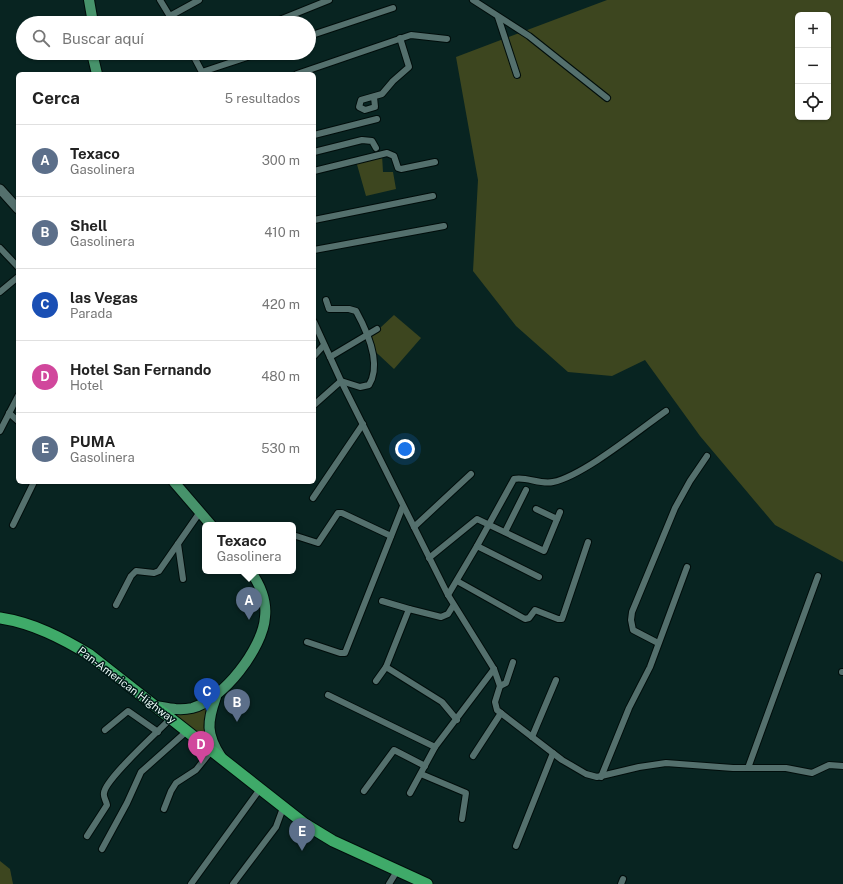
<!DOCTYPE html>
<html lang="es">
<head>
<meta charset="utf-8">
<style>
	:root { --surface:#fff; --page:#f2f2f2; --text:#222; --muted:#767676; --line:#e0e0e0; --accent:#855367 }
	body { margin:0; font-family:"Public Sans",sans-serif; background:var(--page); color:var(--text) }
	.controls { position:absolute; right:12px; top:12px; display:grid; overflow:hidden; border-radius:6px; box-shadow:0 1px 3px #0004 }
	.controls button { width:36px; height:36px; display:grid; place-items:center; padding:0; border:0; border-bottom:1px solid var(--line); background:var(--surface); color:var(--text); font:20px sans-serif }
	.you { position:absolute; left:405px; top:449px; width:14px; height:14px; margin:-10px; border:3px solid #fff; border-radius:50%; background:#1a73e8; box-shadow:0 0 0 6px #1a73e833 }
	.badge { display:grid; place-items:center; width:26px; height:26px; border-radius:50%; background:var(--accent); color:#fff; font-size:13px; font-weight:700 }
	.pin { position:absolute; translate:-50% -33px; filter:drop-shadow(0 1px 2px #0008) }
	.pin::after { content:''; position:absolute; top:21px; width:14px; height:12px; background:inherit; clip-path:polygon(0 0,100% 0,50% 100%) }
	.popup { position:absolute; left:202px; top:522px; width:94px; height:52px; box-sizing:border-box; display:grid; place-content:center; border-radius:6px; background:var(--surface); filter:drop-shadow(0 1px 3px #0005); font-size:13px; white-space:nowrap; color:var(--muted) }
	.popup b { font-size:15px; color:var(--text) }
	.popup::after { content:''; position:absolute; left:50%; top:100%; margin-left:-8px; border:8px solid transparent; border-top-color:var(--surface) }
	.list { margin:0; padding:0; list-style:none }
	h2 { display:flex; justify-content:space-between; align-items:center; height:52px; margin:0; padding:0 16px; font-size:17px }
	h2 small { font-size:13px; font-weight:400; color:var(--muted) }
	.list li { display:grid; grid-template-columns:26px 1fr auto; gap:12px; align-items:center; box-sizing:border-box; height:72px; padding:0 16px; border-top:1px solid var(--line) }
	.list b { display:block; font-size:15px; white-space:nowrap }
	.list p { margin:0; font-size:13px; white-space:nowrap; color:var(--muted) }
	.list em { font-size:13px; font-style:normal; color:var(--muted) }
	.icon { flex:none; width:22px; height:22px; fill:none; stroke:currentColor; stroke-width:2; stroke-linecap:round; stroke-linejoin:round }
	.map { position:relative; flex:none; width:843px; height:884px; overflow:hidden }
	.search { position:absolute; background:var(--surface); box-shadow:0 1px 3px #0004; left:16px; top:16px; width:300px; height:44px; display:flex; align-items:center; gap:10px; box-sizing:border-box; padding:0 14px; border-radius:22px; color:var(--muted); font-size:15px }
	.panel { position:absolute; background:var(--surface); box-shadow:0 1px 3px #0004; left:16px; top:72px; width:300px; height:412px; border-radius:6px }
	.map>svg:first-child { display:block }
	.green { fill:#3d461f; fill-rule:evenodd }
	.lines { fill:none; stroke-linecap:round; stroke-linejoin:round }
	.street-casing { stroke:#000d0b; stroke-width:8 }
	.secondary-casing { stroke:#000d0b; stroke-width:11 }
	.primary-casing { stroke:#000d0b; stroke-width:12 }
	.highway-casing { stroke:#000d0b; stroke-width:13 }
	.street { stroke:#54706d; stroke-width:6 }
	.secondary { stroke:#54706d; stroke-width:9 }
	.primary { stroke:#47936b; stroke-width:10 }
	.highway { stroke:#3faa69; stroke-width:11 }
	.labels { text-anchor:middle; stroke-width:3; stroke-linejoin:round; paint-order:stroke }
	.street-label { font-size:11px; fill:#e9f8f6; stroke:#011a18 }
</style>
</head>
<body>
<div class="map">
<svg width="843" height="884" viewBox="0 0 843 884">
	<rect width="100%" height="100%" fill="#082421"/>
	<g class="green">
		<path d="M607 0H843V562L775 525 700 436 645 360 612 376 568 372 516 326 473 271 478 180 456 57ZM798 15H828V117H798Z"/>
		<path d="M382 155 383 172H393L396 189 366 196 356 161Z"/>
		<path d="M394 315 421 338 394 369 365 342Z"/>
		<path d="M214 699 213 746 169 713Z"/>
		<path d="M0 861 10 869 13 884H0Z"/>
	</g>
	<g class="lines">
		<defs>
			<g id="street">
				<path d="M160 0 174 23"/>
				<path d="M473 0 529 36 607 98"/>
				<path d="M170 16 199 0"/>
				<path d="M498 17 517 75"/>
				<path d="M272 23 329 0"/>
				<path d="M309 36 393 8"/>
				<path d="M192 53 203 74"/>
				<path d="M202 72 259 53"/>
				<path d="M297 74 411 35 447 39"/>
				<path d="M374 97 375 107 365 110 359 107 361 100 382 94 393 81 409 67 400 38"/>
				<path d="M314 135 377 119"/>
				<path d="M314 152 362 140 372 141 376 148"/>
				<path d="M314 171 387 153 394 156 398 168 401 169 435 162"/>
				<path d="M314 220 433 196"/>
				<path d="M0 248 18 267"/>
				<path d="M314 250 444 226"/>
				<path d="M0 292 18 277"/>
				<path d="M314 322 341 381 448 595 494 669 500 686 495 702 497 710 562 760 586 774 597 777 639 767 666 763 733 768H786L812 773 829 765 843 766"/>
				<path d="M314 356 324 345"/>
				<path d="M330 357 377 329"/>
				<path d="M314 405 341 381 360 387 369 385C382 364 367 331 356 311L349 309H329L326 300"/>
				<path d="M9 413 18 421"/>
				<path d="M0 431 18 396"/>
				<path d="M313 498 363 424"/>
				<path d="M536 509 557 519"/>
				<path d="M13 525 34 482"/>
				<path d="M414 527 471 474"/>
				<path d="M505 532 526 490"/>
				<path d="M293 535 318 543 338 513H342L391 536"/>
				<path d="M178 544 183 579"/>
				<path d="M477 546 539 577"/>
				<path d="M429 558 477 519 544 551 560 512"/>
				<path d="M457 581 525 619 529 618 535 610 558 619H562L588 542"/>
				<path d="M448 595 477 546 514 479C526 476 540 485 553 482 583 476 639 430 666 411"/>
				<path d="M382 601 409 609"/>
				<path d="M116 605 131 576 136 571 154 573 159 571 200 512"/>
				<path d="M307 642 340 653H345L403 506"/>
				<path d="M658 643 633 630 631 620 632 612 675 508 690 481 707 456"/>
				<path d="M386 667 442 702 457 720"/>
				<path d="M842 672H843"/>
				<path d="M376 681 386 667 409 609 441 617 448 614 453 606"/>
				<path d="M500 686 506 683 513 662"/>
				<path d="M328 695 435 747"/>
				<path d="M105 730 128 711 158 732"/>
				<path d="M532 737 556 680"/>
				<path d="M473 756 501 713"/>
				<path d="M748 768 818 576"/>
				<path d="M421 774 466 793 462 819"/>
				<path d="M601 777 629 708 650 667 687 567"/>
				<path d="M364 791 394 750 425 766"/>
				<path d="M410 793 435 747 494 669"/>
				<path d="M164 809 171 791 176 783 196 770 212 750"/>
				<path d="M87 836 107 805C106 800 103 797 104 793 105 779 159 731 171 718"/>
				<path d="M516 846 553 753"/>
				<path d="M102 849 127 803 141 772 187 731"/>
				<path d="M191 884 260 789"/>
				<path d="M233 884 276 827 283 808"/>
				<path d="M389 884 397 871"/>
				<path d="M621 884 623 879"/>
			</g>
			<path id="secondary" d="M0 189 18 209"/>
			<g id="primary">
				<path d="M89 0 93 23"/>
				<path d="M92 53 97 74"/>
				<path d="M174 482 211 525"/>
				<path d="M216 697C207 722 206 734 221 757"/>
				<path d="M156 706C168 708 179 711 192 708 223 700 263 648 265 617 267 601 260 584 250 571"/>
			</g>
			<path id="highway" d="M0 618C33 623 62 638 90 655L305 824 333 841 427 884"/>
		</defs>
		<use href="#street" class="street-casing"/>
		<use href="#secondary" class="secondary-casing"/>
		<use href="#primary" class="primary-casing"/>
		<use href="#highway" class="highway-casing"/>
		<use href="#street" class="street"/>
		<use href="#secondary" class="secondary"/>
		<use href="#primary" class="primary"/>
		<use href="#highway" class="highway"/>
	</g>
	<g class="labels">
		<g class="street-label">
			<text transform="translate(127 685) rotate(37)" y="4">Pan-American Highway</text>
		</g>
	</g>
</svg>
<div class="controls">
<button>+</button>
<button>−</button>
<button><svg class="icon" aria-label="locate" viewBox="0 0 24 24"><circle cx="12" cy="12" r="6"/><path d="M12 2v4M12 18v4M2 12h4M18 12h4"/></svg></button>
</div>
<div class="you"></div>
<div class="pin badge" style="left:249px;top:620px;background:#5c6f8a">A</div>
<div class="popup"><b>Texaco</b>Gasolinera</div>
<div class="pin badge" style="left:237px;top:722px;background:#5c6f8a">B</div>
<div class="pin badge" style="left:207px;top:711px;background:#1a4fb4">C</div>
<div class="pin badge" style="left:201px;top:764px;background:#d1479c">D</div>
<div class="pin badge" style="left:302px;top:851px;background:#5c6f8a">E</div>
<div class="search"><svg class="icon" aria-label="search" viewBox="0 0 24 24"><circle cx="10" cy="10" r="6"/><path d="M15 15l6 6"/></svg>Buscar aquí</div>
<section class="panel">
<h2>Cerca<small>5 resultados</small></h2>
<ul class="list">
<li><span class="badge" style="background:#5c6f8a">A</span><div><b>Texaco</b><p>Gasolinera</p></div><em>300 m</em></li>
<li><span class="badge" style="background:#5c6f8a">B</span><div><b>Shell</b><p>Gasolinera</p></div><em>410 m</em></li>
<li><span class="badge" style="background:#1a4fb4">C</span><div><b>las Vegas</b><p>Parada</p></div><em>420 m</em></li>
<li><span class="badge" style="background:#d1479c">D</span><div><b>Hotel San Fernando</b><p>Hotel</p></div><em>480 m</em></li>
<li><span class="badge" style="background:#5c6f8a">E</span><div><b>PUMA</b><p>Gasolinera</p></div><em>530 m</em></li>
</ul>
</section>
</div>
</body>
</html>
